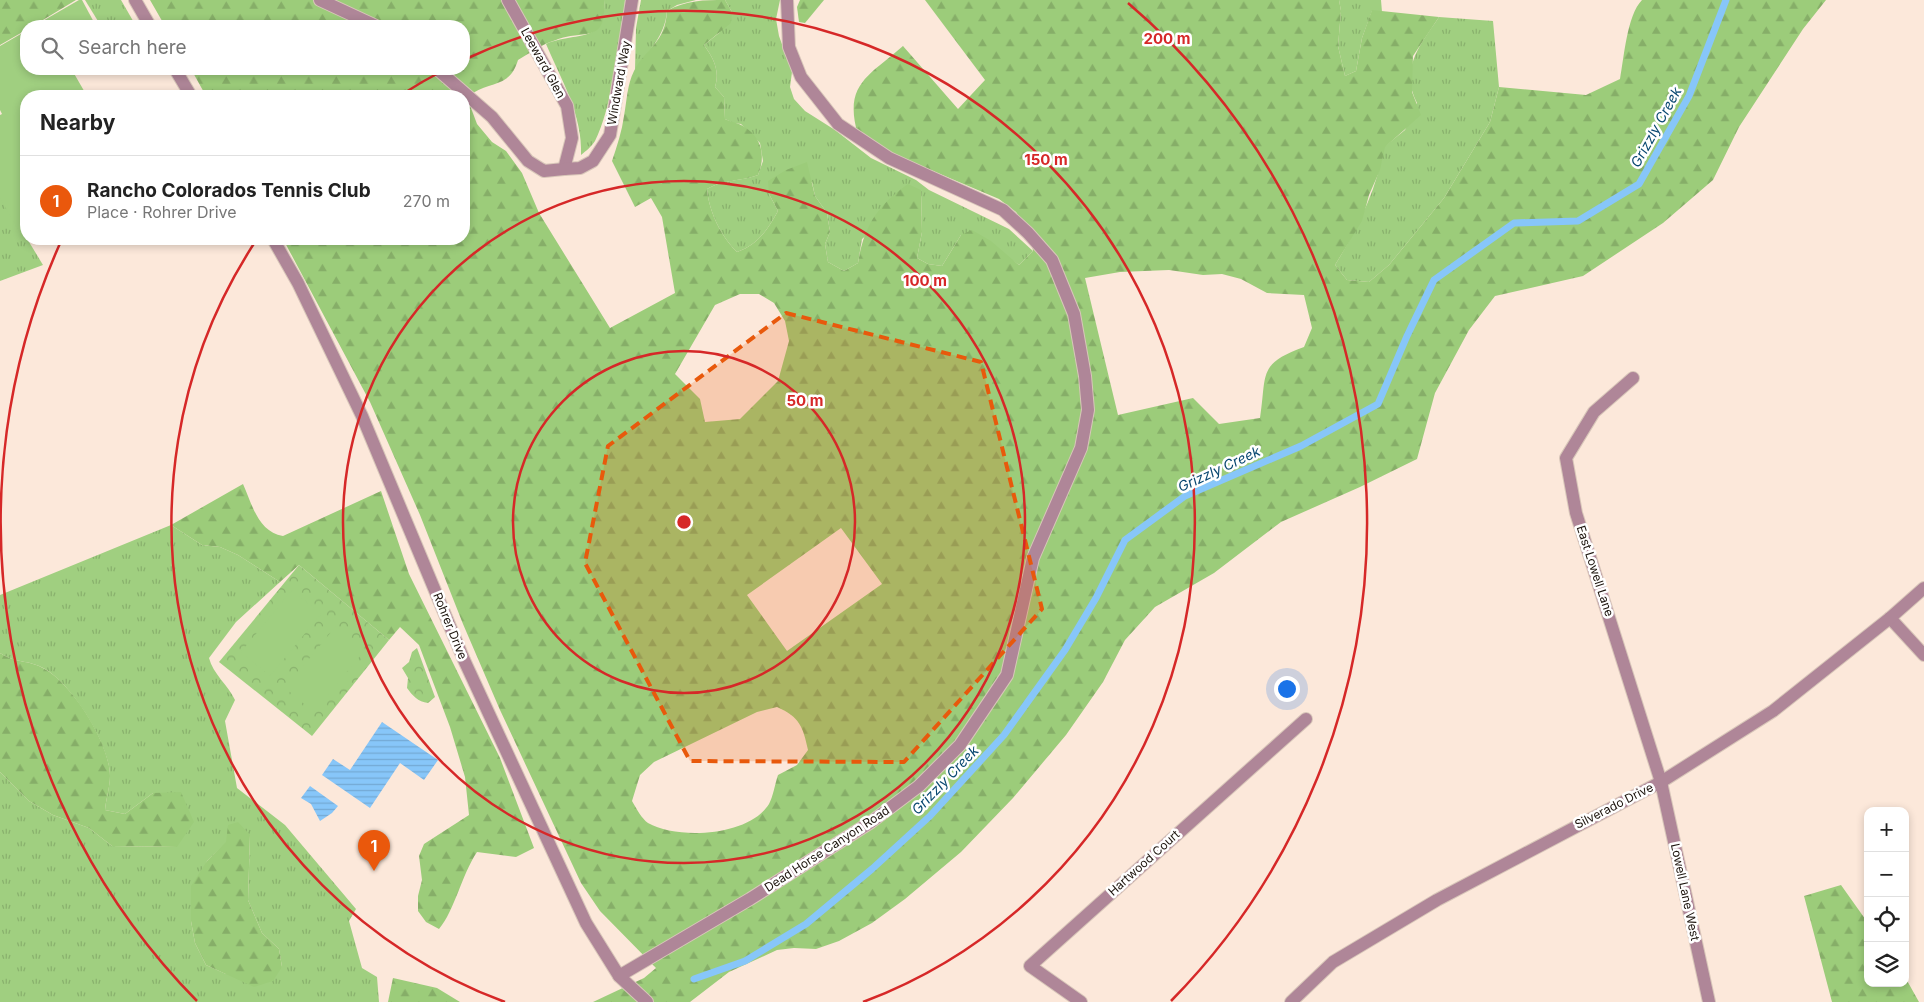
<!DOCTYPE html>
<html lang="en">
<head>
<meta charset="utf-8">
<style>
	:root { --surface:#fff; --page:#f6f6f6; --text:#222; --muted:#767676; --line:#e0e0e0; --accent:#ea580c }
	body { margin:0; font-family:Inter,sans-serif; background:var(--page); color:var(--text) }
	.controls { position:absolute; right:15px; bottom:15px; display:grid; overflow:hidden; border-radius:10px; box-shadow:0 2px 8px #0003 }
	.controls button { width:45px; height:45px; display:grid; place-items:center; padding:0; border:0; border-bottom:1px solid var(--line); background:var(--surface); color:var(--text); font:25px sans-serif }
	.you { position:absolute; left:1286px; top:688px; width:18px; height:18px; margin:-12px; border:4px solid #fff; border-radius:50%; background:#1a73e8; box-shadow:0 0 0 8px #1a73e833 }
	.badge { display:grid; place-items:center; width:32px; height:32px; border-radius:50%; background:var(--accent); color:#fff; font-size:16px; font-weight:700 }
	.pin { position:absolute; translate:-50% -41px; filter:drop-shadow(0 1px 2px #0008) }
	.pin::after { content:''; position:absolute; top:26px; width:18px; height:15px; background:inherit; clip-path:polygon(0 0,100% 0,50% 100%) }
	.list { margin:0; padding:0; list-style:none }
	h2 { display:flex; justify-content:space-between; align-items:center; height:65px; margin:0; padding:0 20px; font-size:21px }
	h2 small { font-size:16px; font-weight:400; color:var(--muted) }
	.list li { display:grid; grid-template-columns:32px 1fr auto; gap:15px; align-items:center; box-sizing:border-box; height:90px; padding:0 20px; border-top:1px solid var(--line) }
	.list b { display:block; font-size:19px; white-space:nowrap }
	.list p { margin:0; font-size:16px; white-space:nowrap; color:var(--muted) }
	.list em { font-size:16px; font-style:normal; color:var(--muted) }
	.icon { flex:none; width:28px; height:28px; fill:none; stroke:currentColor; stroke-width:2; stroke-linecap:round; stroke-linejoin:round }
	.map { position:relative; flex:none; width:1924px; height:1002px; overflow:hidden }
	.search { position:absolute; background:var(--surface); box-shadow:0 2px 8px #0003; left:20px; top:20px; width:450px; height:55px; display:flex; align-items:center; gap:12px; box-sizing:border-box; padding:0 18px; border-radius:20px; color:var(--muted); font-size:19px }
	.panel { position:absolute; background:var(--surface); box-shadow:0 2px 8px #0003; left:20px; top:90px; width:450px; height:155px; border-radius:20px }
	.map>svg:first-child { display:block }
	.grass { fill:url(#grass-tufts); fill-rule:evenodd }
	.forest { fill:url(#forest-firs); fill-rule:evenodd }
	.park { fill:url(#park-crowns) }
	.pitch { fill:#a0cf80 }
	.water { fill:url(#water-rules) }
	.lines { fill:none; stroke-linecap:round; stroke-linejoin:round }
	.stream { stroke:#87c6f9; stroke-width:7 }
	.street-casing { stroke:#d8c6b9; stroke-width:14 }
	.street { stroke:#af8698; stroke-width:12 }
	.marked { fill:#e8590c; fill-opacity:0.2; stroke:#e8590c; stroke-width:4; stroke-dasharray:10 6; stroke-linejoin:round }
	.ring { fill:none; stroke:#d62828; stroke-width:2.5 }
	.labels { text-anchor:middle; stroke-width:5; stroke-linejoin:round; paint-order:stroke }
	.street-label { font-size:12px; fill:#1b130c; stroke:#fff }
	.water-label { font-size:14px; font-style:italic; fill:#084770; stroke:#fff }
	.centre { fill:#d62828; stroke:#fff; stroke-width:2.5 }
	.ring-label { font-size:15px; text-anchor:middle; font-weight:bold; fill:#d62828; stroke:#fff; stroke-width:5; stroke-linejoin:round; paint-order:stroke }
</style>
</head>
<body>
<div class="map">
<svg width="1924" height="1002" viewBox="0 0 1924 1002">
	<defs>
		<pattern id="grass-tufts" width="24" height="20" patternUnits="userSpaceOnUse" patternTransform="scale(1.25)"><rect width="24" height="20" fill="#a0cf80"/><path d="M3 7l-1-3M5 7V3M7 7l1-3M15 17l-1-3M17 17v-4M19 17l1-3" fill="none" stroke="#89b16d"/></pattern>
		<pattern id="forest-firs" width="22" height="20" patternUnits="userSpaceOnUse" patternTransform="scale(1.25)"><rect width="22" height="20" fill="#9ccc7a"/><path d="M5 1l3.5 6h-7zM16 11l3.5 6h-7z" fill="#86ae68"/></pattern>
		<pattern id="park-crowns" width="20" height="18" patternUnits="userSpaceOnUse" patternTransform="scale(1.25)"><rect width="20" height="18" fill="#a0cf80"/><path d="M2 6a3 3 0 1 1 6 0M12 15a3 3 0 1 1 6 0" fill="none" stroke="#89b16d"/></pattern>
		<pattern id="water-rules" width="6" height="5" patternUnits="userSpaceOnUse" patternTransform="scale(1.25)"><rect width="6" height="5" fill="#87c6f9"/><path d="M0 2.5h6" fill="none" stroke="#74a9d4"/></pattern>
	</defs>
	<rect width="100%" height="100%" fill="#fce8da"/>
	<g class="grass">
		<path d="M85 0H121L136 26H101Z"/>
		<path d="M604 0H625C623 35 611 110 595 141 592 146 586 151 581 155 583 116 561 79 546 44 576 31 607 45 604 0Z"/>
		<path d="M641 0H696L677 5 667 11C665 36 649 50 635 70L636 28Z"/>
		<path d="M725 0H780L776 19 779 36 792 72 790 87 794 99 805 111 835 130 871 158 916 180 929 190 1009 229 1033 251 1019 265 1005 255 961 235 942 266 928 264 917 258 922 232 921 190 862 239 858 263 844 271 828 262 825 244 830 232 827 213 815 196 812 182 769 194 778 211C768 229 758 245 737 252 721 236 709 212 707 189 725 179 738 182 758 175L763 161 760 143 741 124 733 123 725 119 724 97 715 87C720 71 714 59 704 45L719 33 732 12Z"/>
		<path d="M1339 0H1381L1382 12 1372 11 1362 38 1356 71 1345 76 1338 46 1341 11Z"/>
		<path d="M1439 17 1493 21 1499 87 1490 122 1444 198 1389 265 1369 282 1347 280 1335 265C1358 228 1377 189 1384 147L1405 130 1417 103C1399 69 1421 44 1439 17Z"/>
		<path d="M0 194 43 265 0 281Z"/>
		<path d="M171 525 202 545 220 547 238 555 280 582 236 622 209 658C213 674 228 685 235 700L225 721 237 788 285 825 356 909 349 921 362 968 377 977 379 1002H0V772L29 801 53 815 89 828 112 846 177 847 153 793 125 814 105 810C106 799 110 786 110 776 110 744 69 678 39 666 25 660 16 663 0 653V595ZM250 835 248 900 262 933 279 949 282 967 226 974 206 965 195 943 191 921 207 861 227 842Z"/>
	</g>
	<g class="forest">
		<path d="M0 0H76L33 26H26V30L0 45Z"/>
		<path d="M150 0H604C607 45 585 29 556 40 542 44 530 53 518 60 510 87 493 81 473 93L471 108 477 124 492 142 506 151 522 173 539 213 610 328 675 293 662 217 651 198 635 207 612 161C617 146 622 131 624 116 627 100 627 85 634 71 647 46 665 44 667 11 686 0 704 0 725 0L732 12 731 23 704 45C714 59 720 71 715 87L724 97 725 119C731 122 738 123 743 126 762 137 766 156 758 175 739 182 725 179 707 189 709 212 721 236 737 252 758 245 768 229 778 211L769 194 768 181 786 170 807 162 815 196 827 213 830 232 825 244 828 262 844 271 858 263C864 226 877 206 908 184L921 190 922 232 917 258 928 264 942 266 961 235 972 230 991 241 1019 265 1033 251 1030 232 1016 212 999 199 900 157 858 135C843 84 869 76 903 46L958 109 985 80 925 0H1339L1341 11 1338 46 1345 76 1356 71 1362 38 1372 10 1439 17 1413 56 1412 92 1421 115 1385 147 1380 170 1369 195 1362 221 1335 265 1347 280 1369 282 1389 265 1444 198 1490 122 1499 87 1586 95 1620 79C1624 58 1627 15 1642 0H1826L1803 29 1739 127 1713 180 1663 223 1583 276 1495 296 1469 330 1435 393 1417 459 1360 487 1281 522 1214 573 1155 607 1125 640 1103 682 1066 735 1013 798 961 852 905 899 872 923 839 941 816 949 794 948 777 950 729 972 690 1002H593L644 978 656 968 600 911 581 883 500 710 463 624 420 515 370 402 283 239H464V96H206L191 69H464V26H165ZM1169 270 1203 275 1222 274 1241 279 1267 293 1304 295 1312 328 1304 347C1257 364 1267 374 1260 418L1219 424 1193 398 1118 415 1085 278 1120 272ZM740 294H759L774 303 785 321 789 341 778 381 740 419 705 422 700 399 675 374 715 305ZM841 528 882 584 787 651 747 595ZM777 707C800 717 803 727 808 750L797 765 778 775C775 784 773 797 769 804 749 836 678 840 648 823 642 819 636 808 632 801L640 775 654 762 757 712Z"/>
		<path d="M800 0H824L805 23 799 22 797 7Z"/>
		<path d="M243 484C252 504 258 532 283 536L381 491 409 574 500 758 534 848 516 857 477 852C461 876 455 910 439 929L426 922 418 911V896L422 880 419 856 424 844 469 815 465 777 450 727 419 645 400 627 389 640 299 565 280 582 238 555 220 547 202 545 171 525Z"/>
		<path d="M0 653C16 663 25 660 39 666 70 679 110 743 110 776 110 787 106 799 105 810L125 814 153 793 181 792 194 822 177 847 112 846 89 828 53 815 29 801 0 772Z"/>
		<path d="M238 822 250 835 248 900 262 933 279 949 282 967 273 981 254 987 206 965 195 943 191 921V886L207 861 226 842 228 825Z"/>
		<path d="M1841 885 1868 923V983H1905V977L1919 1002H1832L1804 896Z"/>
		<path d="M393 978 437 988 460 1002H388Z"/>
	</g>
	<g class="park">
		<path d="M299 565 389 640 312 736 219 662Z"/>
		<path d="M417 648 435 697 428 703C418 702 412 695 407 688L408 678 402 668 409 662 412 652Z"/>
	</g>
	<g class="pitch">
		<path d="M79 0H82L96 26H34Z"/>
		<path d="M26 31V69H74L72 70 87 96H26V229L20 233 0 198V115L2 114 0 110V46Z"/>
		<path d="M292 590 321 614 270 676 241 652Z"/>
		<path d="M336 626 365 650 314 712 285 688Z"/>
	</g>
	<g class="water">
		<path d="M382 722 438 760 424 780 400 763 370 808 322 775 333 759 350 770Z"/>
		<path d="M310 786 338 806 332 813 320 821 311 804 301 798Z"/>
	</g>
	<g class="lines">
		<path class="stream" d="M694 979 745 961 806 924 872 869 930 816 1004 735 1065 650 1096 598 1125 540 1185 496 1301 446 1378 404 1407 336 1434 280 1514 223 1578 221 1639 184 1689 96 1726 0"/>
		<defs>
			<g id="street">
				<path d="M135 0 150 26"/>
				<path d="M320 0 376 26"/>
				<path d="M175 69 191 96"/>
				<path d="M437 69 492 117 528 161 544 171 564 169 572 138 567 106 508 0"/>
				<path d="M564 169 580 168 593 161 610 135 632 0"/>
				<path d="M273 239 298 283 362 416 464 660 586 923 619 976 647 1002"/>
				<path d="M1633 378 1594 412 1566 458 1576 513 1661 782 1709 1002"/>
				<path d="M1890 618 1924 655"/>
				<path d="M619 976 750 899 871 822 919 786 960 745 1007 675 1033 558 1081 448 1088 410 1085 376 1074 314 1052 260 1028 233 1003 210 889 158 838 124 801 77 789 47 787 0"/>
				<path d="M1081 1002 1030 966 1306 719"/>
				<path d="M1291 1002 1333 962 1437 900 1661 782 1773 711 1890 618 1924 588"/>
			</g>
		</defs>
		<use href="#street" class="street-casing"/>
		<use href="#street" class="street"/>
	</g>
	<path class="marked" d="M786 313 981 362 1042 609 904 762 690 761 585 563 608 446Z"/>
	<g class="ring">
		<circle cx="684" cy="522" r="171"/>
		<circle cx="684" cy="522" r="341"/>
		<path d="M505 1002A512 512 0 0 1 257 239M401 95A512 512 0 0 1 444 70M468 58A512 512 0 1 1 863 1002"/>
		<path d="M197 1001A683 683 0 0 1 62 239M1128 3A683 683 0 0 1 1171 1001"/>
	</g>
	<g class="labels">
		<g class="street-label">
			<text transform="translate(543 63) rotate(61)" y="4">Leeward Glen</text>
			<text transform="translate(619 83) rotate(-80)" y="4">Windward Way</text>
			<text transform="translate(1595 571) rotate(72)" y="4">East Lowell Lane</text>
			<text transform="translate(450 626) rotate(68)" y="4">Rohrer Drive</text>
			<text transform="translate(1614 806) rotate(-27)" y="4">Silverado Drive</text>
			<text transform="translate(827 849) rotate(-33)" y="4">Dead Horse Canyon Road</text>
			<text transform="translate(1144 863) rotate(-42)" y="4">Hartwood Court</text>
			<text transform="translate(1685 892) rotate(78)" y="4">Lowell Lane West</text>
		</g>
		<g class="water-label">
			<text transform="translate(1656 127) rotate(-61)" y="5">Grizzly Creek</text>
			<text transform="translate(1219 469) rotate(-25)" y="5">Grizzly Creek</text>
			<text transform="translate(945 780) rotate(-46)" y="5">Grizzly Creek</text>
		</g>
	</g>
	<circle cx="684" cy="522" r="8" class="centre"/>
	<g class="ring-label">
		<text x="1167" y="44">200 m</text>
		<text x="1046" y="165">150 m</text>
		<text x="925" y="286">100 m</text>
		<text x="805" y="406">50 m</text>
	</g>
</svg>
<div class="controls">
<button>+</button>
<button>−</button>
<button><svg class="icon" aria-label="locate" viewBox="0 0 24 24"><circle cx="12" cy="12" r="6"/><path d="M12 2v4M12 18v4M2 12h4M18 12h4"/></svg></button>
<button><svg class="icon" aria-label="layers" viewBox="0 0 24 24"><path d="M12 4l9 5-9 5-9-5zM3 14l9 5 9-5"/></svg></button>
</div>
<div class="you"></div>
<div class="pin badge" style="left:374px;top:871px">1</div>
<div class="search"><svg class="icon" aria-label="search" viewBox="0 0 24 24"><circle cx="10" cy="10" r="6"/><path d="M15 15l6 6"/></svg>Search here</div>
<section class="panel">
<h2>Nearby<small></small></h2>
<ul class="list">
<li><span class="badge">1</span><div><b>Rancho Colorados Tennis Club</b><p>Place · Rohrer Drive</p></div><em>270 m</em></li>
</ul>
</section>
</div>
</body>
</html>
